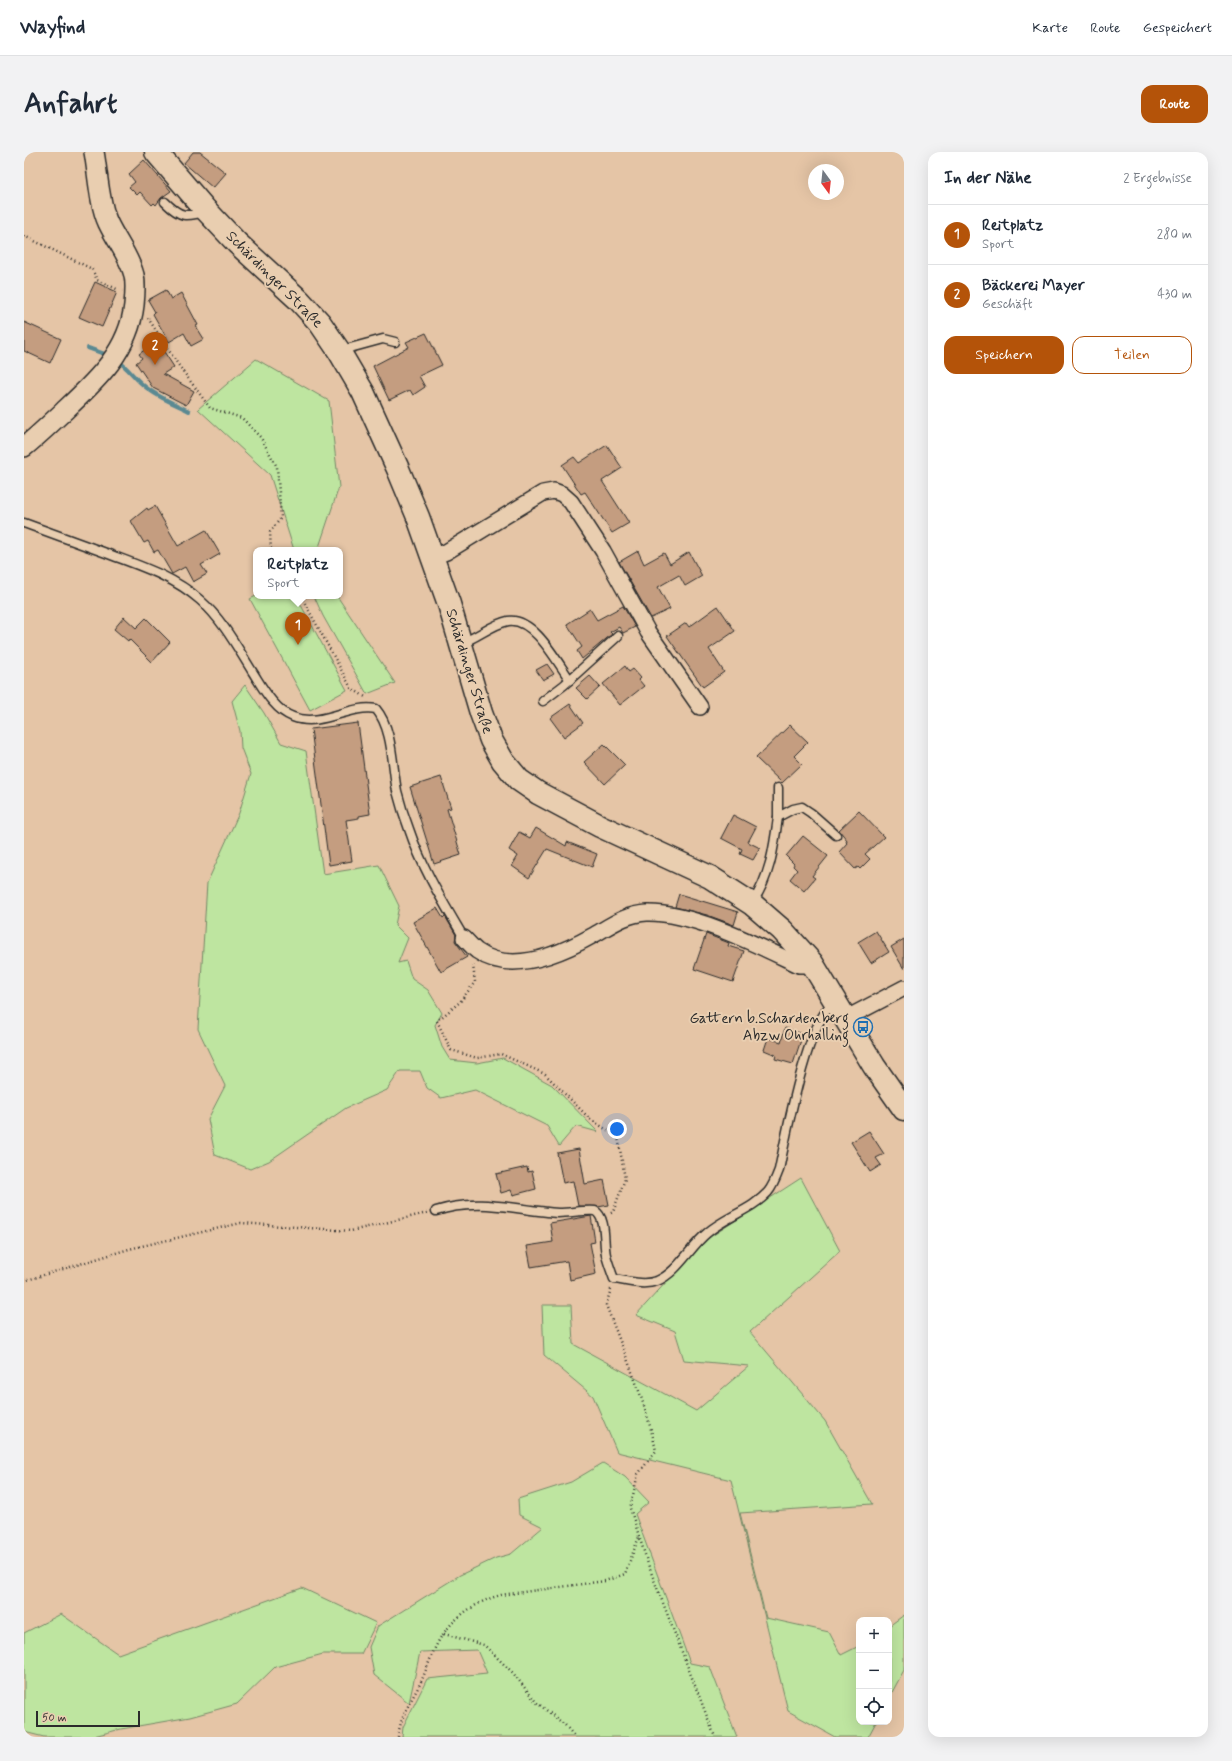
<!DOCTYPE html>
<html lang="de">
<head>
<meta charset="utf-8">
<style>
	:root { --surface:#fff; --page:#f2f2f3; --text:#1f2937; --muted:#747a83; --line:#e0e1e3; --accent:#b45309 }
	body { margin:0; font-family:Mynerve,sans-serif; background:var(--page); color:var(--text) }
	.controls { position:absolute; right:12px; bottom:12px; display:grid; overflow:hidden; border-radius:8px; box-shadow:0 4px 16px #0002 }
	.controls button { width:36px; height:36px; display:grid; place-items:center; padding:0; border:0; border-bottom:1px solid var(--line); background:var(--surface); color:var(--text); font:20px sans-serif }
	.compass { position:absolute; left:784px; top:12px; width:36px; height:36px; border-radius:50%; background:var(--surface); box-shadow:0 4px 16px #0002; rotate:165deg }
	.scale { position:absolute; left:12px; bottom:10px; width:104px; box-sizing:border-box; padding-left:4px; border:2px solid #2b2b2b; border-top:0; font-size:11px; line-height:14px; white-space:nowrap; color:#2b2b2b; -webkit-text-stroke:3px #e9ceb0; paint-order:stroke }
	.you { position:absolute; left:593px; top:977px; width:14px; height:14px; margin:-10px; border:3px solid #fff; border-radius:50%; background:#1a73e8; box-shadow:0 0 0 6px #1a73e833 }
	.badge { display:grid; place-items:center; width:26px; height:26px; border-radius:50%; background:var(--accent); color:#fff; font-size:13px; font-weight:700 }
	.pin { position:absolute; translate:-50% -33px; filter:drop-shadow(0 1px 2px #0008) }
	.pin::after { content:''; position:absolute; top:21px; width:14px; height:12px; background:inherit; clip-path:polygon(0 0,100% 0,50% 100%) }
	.popup { position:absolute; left:229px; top:395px; width:90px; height:52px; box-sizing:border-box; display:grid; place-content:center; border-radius:8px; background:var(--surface); filter:drop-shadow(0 1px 3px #0005); font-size:13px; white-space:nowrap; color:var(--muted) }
	.popup b { font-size:15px; color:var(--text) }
	.popup::after { content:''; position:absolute; left:50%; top:100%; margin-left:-8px; border:8px solid transparent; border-top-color:var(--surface) }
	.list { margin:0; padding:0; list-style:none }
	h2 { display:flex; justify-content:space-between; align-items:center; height:52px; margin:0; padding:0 16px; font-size:17px }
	h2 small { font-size:13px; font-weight:400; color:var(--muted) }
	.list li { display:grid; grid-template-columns:26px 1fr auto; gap:12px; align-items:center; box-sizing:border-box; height:60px; padding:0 16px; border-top:1px solid var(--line) }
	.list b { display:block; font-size:15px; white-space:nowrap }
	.list p { margin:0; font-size:13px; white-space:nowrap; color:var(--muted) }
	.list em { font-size:13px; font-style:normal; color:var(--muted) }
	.actions { display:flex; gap:8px; padding:12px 16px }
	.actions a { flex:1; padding:9px 0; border:1px solid var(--accent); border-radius:12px; text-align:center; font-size:14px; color:var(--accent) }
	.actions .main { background:var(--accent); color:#fff }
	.icon { flex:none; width:22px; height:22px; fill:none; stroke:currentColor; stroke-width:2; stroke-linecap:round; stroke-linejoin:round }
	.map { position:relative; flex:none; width:880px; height:1585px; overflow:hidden; border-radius:12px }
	header { display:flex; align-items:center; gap:24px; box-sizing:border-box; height:56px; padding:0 20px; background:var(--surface); border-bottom:1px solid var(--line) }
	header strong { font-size:19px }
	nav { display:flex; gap:22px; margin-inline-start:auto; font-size:14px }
	.intro { display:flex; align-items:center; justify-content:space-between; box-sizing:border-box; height:96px; padding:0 24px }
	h1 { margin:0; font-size:28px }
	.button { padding:10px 18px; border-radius:12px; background:var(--accent); color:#fff; font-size:14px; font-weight:700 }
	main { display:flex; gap:24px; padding:0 24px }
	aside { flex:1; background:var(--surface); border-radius:12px; box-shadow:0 4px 16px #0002 }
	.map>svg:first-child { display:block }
	.green { fill:#bee5a0; stroke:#748866 }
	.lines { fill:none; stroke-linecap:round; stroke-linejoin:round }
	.stream { stroke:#5a8992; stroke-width:4 }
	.building { fill:#c49d80; stroke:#2b2b2b }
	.service-casing { stroke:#2b2b2b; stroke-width:11 }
	.minor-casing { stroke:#2b2b2b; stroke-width:18 }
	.tertiary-casing { stroke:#2b2b2b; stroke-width:22 }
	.secondary-casing { stroke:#2b2b2b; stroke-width:25 }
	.path { stroke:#2b2b2b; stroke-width:2.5; stroke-dasharray:1 3; stroke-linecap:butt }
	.service { stroke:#e9ceb0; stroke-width:8 }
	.minor { stroke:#e9ceb0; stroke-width:15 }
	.tertiary { stroke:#e9ceb0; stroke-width:19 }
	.secondary { stroke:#e9ceb0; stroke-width:22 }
	.labels { text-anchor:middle; stroke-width:4; stroke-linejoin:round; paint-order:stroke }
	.street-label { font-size:15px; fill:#2b2b2b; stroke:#e9ceb0 }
	.poi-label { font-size:15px; fill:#2b2b2b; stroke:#e9ceb0; text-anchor:end }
</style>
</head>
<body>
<header>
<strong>Wayfind</strong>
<nav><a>Karte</a><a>Route</a><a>Gespeichert</a></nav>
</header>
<div class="intro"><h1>Anfahrt</h1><a class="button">Route</a></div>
<main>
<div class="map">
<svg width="880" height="1585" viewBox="0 0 880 1585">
	<rect width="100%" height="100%" fill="#e5c5a6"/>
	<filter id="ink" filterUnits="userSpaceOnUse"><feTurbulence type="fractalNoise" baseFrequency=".025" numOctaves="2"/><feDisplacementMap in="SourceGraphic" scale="8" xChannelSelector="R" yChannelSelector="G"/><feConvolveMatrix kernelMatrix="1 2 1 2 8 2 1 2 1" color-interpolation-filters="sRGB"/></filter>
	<g filter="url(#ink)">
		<g class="green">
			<path d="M232 207 305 249 315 335 294 398H270L246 323 174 257Z"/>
			<path d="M232 444H272L323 538 286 558 226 447Z"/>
			<path d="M290 444H313L371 531 343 542 299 464Z"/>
			<path d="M221 533 240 561 257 591 282 599 299 722 355 713 375 754 371 773 384 786 374 811 382 809 388 827 404 838 418 861 411 873 418 895 426 908 453 911 479 906 528 933 574 980 552 974 535 994 523 974 451 938 417 946 403 936 396 919H376L363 938 322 956 245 1009 226 1017 191 1003 184 967 201 934 174 877 183 731 215 661 227 622 217 596 216 579 208 549Z"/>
			<path d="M777 1026 816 1099 726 1180 801 1269 848 1352 716 1361 742 1466 805 1480 817 1503 835 1494V1570H852L844 1585H811L764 1559 707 1328 593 1300 569 1244 520 1203 518 1153H547L549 1192 672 1259 725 1214 660 1208 651 1179 612 1163 680 1089Z"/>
			<path d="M579 1311 601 1325 625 1350 611 1362 666 1511 686 1515 713 1585H378L379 1575 403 1527 463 1521 453 1498 396 1500 385 1551 350 1523 345 1495 354 1474 436 1423 472 1406 487 1402 519 1375 495 1363 494 1347 547 1330Z"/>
			<path d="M278 1436 352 1471 337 1502H299L251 1515 213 1552 166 1565 97 1577 66 1585H20L0 1580V1481L37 1462 94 1502Z"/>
			<path d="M880 1463V1518L865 1546V1474Z"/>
		</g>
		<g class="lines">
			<g class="stream">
				<path d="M64 196 86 204"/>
				<path d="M93 208C103 215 109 224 118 232 131 244 149 251 165 259"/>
			</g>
		</g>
		<g class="building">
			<path d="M169 0H176L202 21 189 36 160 11Z"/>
			<path d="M120 8 147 39 137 46 132 53 130 51 128 53 116 40 113 43 105 35 111 30 105 22Z"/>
			<path d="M71 130 93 140 78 175 55 165Z"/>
			<path d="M142 138 147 147 157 141 174 173 172 174 180 187 167 194 160 181 145 190 129 162 131 160 124 148Z"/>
			<path d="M0 170 37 187 26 211 0 199Z"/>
			<path d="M402 181 418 213 395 224 401 235 389 243 386 238 365 248 349 214 385 195 382 190Z"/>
			<path d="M133 189 150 215 139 222 170 239 162 253 129 236 112 211 118 206 115 202Z"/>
			<path d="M583 293 598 316 578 329 605 371 588 381 561 340 557 342 538 313 550 305 555 311Z"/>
			<path d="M131 354 154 394 182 378 196 402 177 413 183 422 169 430 161 415 148 422 134 398 130 400 124 389 120 391 107 369 123 356 124 358Z"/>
			<path d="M614 399 620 412 640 401 646 412 665 400 678 424 661 434 655 423 634 435 646 457 627 466 595 410Z"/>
			<path d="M599 454 611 475 599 481 595 475 586 480 588 482 558 507 553 499 558 495 543 472 566 457 573 468Z"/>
			<path d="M694 454 711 479 685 497 700 520 679 535 643 484 662 471 665 475Z"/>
			<path d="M100 465 112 476 122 466 146 490 128 510 105 487 104 489 90 477Z"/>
			<path d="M523 512 530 522 519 528 512 518Z"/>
			<path d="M601 514 605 520 609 517 617 526 615 528 620 534 596 553 579 532Z"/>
			<path d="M566 524 576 535 563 547 552 536Z"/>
			<path d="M546 552 559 571 540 585 526 566Z"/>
			<path d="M334 571 346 662 335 664V666L322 668 328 709 305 713 287 577Z"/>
			<path d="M766 573 784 590 770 604 778 612 758 631 732 606Z"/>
			<path d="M580 592 601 613 581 632 560 610Z"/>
			<path d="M417 625 427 656 423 657 437 703 410 712 386 635Z"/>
			<path d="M835 659 860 685 841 702 846 707 836 717 834 715 831 717 815 700 823 691 822 690 823 688 815 678Z"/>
			<path d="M709 663 732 675 724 690 736 696 729 708 716 702 718 697 697 686Z"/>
			<path d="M512 676 542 694 543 690 573 702 568 715 523 697 505 726 488 714 494 704 485 698 495 680 506 686Z"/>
			<path d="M779 684 804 704 788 724 791 726 780 739 766 727 773 718 769 714 770 712 762 704Z"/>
			<path d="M655 742 714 760 710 773 683 763 651 755Z"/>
			<path d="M413 756 419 766 421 764 432 783 431 789 443 805 417 820 389 770Z"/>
			<path d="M852 779 865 800 847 811 834 790Z"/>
			<path d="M682 782 705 791 704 794 720 799 709 830 670 817Z"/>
			<path d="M880 787V817L867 795Z"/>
			<path d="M761 876 779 882 769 912 751 907 752 903 740 898 744 886 757 890Z"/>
			<path d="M845 979 860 1002 852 1006 857 1013 846 1020 827 990Z"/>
			<path d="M555 997 561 1032 580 1028 585 1053 574 1055 554 1054 549 1029 539 1031 533 1001Z"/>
			<path d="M503 1015 504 1020 508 1019 512 1037 489 1043 487 1038 477 1041 472 1022Z"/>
			<path d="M567 1064 571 1090 566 1091 572 1122 546 1128 543 1109 507 1115 503 1094 529 1090 526 1071Z"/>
		</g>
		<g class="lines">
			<defs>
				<g id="service">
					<path d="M141 50C156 65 162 66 182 59"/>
					<path d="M315 199 359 187 371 190"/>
					<path d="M0 371C27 381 55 391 82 401 116 414 149 424 176 448 198 467 213 495 228 519 239 536 250 558 269 565 298 576 325 552 352 557 369 577 368 613 373 639 376 651 380 664 385 677 398 716 419 750 440 786"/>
					<path d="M437 491C453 486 468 472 484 469 510 465 533 510 546 528"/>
					<path d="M519 549 540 533 594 484"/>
					<path d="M754 665V636"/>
					<path d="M728 751C746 725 750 696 754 665L769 657 778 655 787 661 812 683"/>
					<path d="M412 1059C454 1045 492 1058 534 1061 547 1061 559 1058 571 1059 583 1066 579 1090 582 1103 584 1111 587 1119 590 1127 604 1129 619 1134 633 1129 654 1120 666 1095 683 1081 701 1065 728 1058 744 1040 749 1034 752 1026 755 1018 762 985 783 867 810 851"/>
				</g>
				<g id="minor">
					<path d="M409 405 422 400 519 341 530 339 538 342 547 350 579 399 624 480 676 555"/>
					<path d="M440 786C444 790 448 795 453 799 487 823 536 802 568 784 586 774 601 762 623 761 669 760 733 793 775 813H780L788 811"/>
					<path d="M821 867 880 836"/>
				</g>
				<path id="tertiary" d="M0 295C14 284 27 271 40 259 72 229 105 199 110 153 111 143 112 132 110 123 105 104 92 88 84 71 75 52 74 21 70 0"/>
				<path id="secondary" d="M132 0 180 56 213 91 275 148 296 171 315 199 339 240 374 317 394 365 425 452 457 561 467 588 479 609 495 628 514 641 576 674 686 725 728 752 758 778 788 811 850 914 880 957"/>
			</defs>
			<use href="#service" class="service-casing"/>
			<use href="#minor" class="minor-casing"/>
			<use href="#tertiary" class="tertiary-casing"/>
			<use href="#secondary" class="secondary-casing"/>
			<g class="path">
				<path d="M0 84 68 117 73 128 95 138"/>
				<path d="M124 166 153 211 186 256 218 266 237 286 253 315 257 366 246 380 247 398"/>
				<path d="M277 444 327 536 343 546"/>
				<path d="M449 813 451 830 436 850 413 869 427 898 453 906 477 902 521 922 566 967 594 985 601 1027 589 1060 585 1062"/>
				<path d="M0 1129 105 1097 217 1071 327 1079 403 1061"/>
				<path d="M587 1137 582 1153C600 1201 622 1249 632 1299L614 1322 606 1356 625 1415 691 1585"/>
				<path d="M420 1482 460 1493 489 1521 512 1550 541 1573 551 1585"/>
				<path d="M374 1585C376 1565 387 1549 396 1532 404 1515 409 1496 419 1482 434 1462 454 1449 477 1443L581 1429 601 1422 615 1385"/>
			</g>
			<use href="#service" class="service"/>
			<use href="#minor" class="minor"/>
			<use href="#tertiary" class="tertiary"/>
			<use href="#secondary" class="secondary"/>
		</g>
	</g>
	<defs>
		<symbol id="bus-ring" viewBox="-11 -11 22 22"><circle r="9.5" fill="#e9ceb0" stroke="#1f6fb2" stroke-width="1.5"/><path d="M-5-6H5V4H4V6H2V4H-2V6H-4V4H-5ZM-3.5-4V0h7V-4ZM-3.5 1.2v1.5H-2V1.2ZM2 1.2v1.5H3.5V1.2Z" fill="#1f6fb2"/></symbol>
	</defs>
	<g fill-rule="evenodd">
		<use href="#bus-ring" x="828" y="864" width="22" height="22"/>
	</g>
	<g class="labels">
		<g class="street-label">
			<text transform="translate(251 127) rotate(45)" y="5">Schärdinger Straße</text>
			<text transform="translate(446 519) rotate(73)" y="5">Schärdinger Straße</text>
		</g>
		<g class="poi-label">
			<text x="825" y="871">Gattern b.Schardenberg<tspan x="825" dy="17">Abzw Ohrhalling</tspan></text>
		</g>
	</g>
</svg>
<div class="controls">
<button>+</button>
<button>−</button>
<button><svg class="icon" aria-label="locate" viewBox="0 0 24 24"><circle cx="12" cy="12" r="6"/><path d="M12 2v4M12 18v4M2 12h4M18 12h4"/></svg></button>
</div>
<svg class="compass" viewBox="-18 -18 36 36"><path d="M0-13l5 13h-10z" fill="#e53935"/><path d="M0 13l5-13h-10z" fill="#747a83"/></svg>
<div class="scale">50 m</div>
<div class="you"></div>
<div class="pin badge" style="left:274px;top:493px">1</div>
<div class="popup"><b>Reitplatz</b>Sport</div>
<div class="pin badge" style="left:131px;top:213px">2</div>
</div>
<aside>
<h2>In der Nähe<small>2 Ergebnisse</small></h2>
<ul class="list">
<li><span class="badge">1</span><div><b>Reitplatz</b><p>Sport</p></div><em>280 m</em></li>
<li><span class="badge">2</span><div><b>Bäckerei Mayer</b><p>Geschäft</p></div><em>430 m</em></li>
</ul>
<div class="actions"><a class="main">Speichern</a><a>Teilen</a></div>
</aside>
</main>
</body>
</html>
